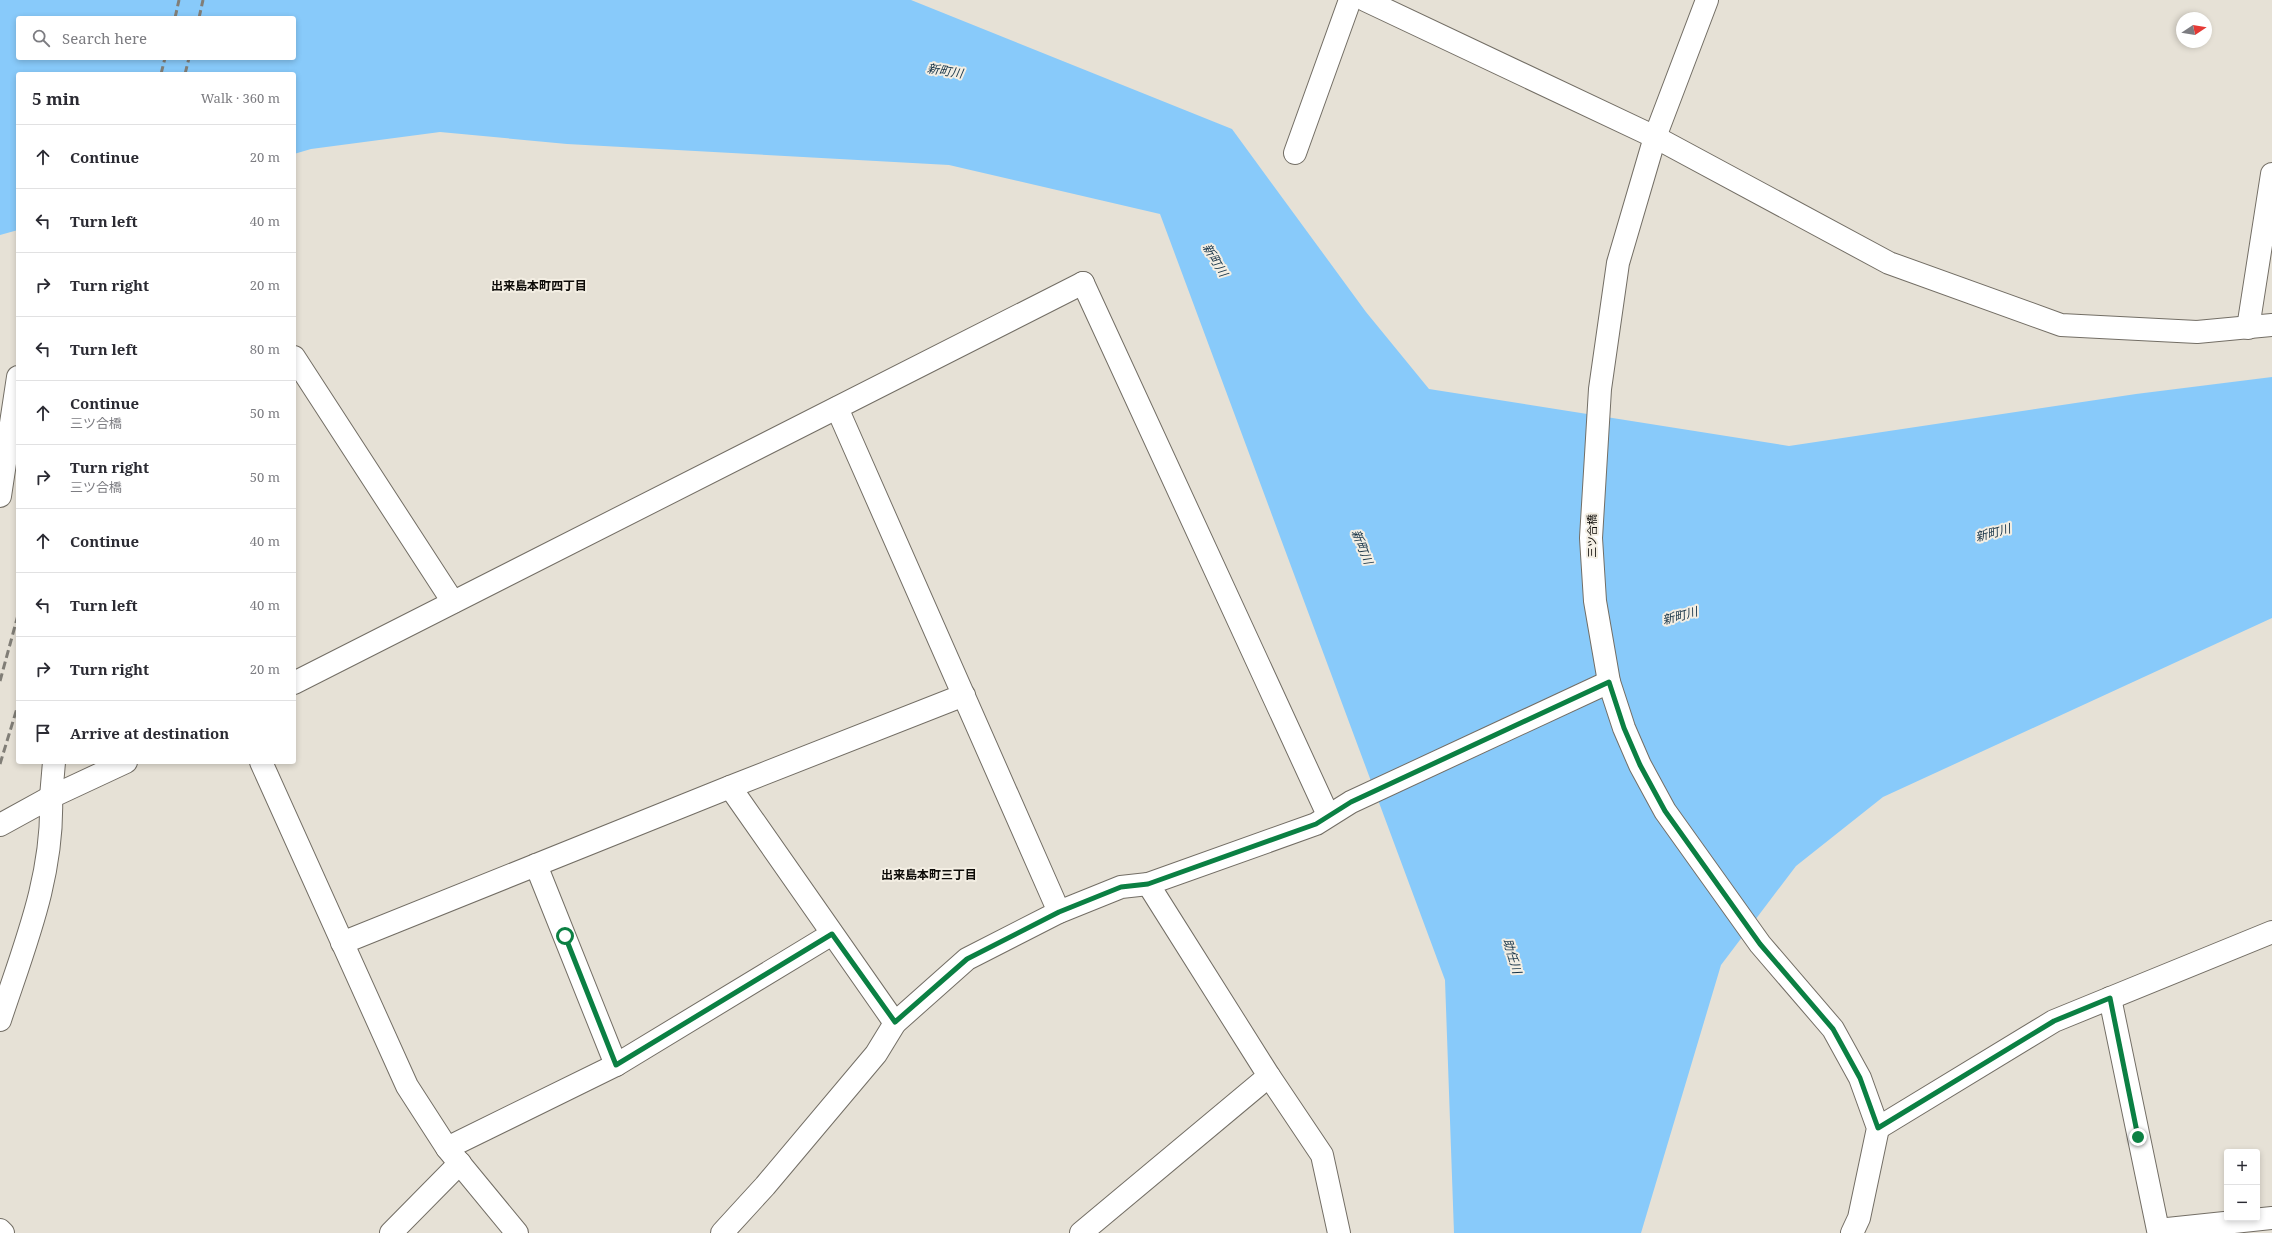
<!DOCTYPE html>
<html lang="en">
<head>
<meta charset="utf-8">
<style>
	:root { --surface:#fff; --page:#f7f7f7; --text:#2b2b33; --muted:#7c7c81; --line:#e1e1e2 }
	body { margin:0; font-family:"Noto Serif","Noto Sans JP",serif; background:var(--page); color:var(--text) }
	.controls { position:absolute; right:12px; bottom:12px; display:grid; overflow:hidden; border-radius:4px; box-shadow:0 2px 6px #0003 }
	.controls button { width:36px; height:36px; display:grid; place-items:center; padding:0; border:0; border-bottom:1px solid var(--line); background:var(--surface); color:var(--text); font:20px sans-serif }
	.compass { position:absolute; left:2176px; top:12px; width:36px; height:36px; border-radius:50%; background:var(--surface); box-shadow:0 2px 6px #0003; rotate:78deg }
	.stop { position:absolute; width:12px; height:12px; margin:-9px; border:3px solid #0b8043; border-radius:50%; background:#fff }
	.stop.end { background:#0b8043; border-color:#fff; box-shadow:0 1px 4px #0008 }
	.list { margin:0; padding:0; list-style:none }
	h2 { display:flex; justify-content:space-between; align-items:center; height:52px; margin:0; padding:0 16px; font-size:17px }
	h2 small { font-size:13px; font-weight:400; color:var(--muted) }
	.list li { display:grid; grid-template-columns:26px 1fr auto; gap:12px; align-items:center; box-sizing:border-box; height:64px; padding:0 16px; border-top:1px solid var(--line) }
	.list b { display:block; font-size:15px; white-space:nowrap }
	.list p { margin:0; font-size:13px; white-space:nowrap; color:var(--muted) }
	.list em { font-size:13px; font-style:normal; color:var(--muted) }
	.icon { flex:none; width:22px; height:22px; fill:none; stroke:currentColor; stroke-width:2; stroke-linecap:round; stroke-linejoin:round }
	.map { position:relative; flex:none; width:2272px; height:1233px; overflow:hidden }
	.search { position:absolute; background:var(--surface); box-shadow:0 2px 6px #0003; left:16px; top:16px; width:280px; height:44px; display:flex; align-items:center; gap:10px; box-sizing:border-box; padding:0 14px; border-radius:4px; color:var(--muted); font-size:15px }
	.panel { position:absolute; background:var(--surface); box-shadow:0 2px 6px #0003; left:16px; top:72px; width:280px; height:692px; border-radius:4px }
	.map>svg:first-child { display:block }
	.water { fill:#88cafa; fill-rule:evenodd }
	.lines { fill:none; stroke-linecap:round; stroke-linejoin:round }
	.minor-casing { stroke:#736e65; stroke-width:24 }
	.tertiary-casing { stroke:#736e65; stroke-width:24 }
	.minor { stroke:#fff; stroke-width:22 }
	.tertiary { stroke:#fff; stroke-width:22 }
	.rail { stroke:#817e77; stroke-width:3; stroke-dasharray:8 4; stroke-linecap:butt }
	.route { stroke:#0b8043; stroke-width:5 }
	.labels { text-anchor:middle; stroke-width:4; stroke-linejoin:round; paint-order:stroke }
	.street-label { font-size:11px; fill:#0d0b08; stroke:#f3eee3 }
	.water-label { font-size:12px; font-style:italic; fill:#153246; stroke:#f3eee3 }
	.neighbourhood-label { font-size:12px; font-weight:bold; fill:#0d0b08; stroke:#f3eee3 }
</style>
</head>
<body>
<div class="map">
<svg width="2272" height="1233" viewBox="0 0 2272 1233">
	<rect width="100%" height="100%" fill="#e6e1d6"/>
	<path class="water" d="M0 0H911L1232 129 1366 312 1429 389 1789 446 2136 394 2272 377V618L1883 797 1796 866 1721 965 1641 1233H1454L1445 980 1160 214 949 165 567 144 440 132 311 149 294 154V74H18V230L0 235ZM18 18H294V58H18Z"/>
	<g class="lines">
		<defs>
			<g id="minor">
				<path d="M1365 0 1655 137 1889 263 2061 325 2197 332 2272 325"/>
				<path d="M1295 153 1350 0"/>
				<path d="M1083 283 1328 815"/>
				<path d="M2248 328 2272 174"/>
				<path d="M294 357 453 602"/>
				<path d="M837 408 1059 912"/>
				<path d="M0 496 18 377"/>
				<path d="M730 787 895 1023"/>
				<path d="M51 797 54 762"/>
				<path d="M536 865 616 1065"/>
				<path d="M342 943 730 787 964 695"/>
				<path d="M2110 998 2158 1230 2272 1218"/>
				<path d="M1269 1076 1322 1155 1339 1233"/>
				<path d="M1878 1128 2054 1021 2272 932"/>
				<path d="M447 1148 616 1065 832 934"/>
				<path d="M0 1230 3 1233"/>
				<path d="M391 1233 460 1163"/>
			</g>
			<g id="tertiary">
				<path d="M1707 0 1655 137 1618 263 1600 389 1591 538 1595 601 1609 682 1624 728 1640 765 1665 811 1760 944 1833 1029 1860 1078 1878 1128 1859 1218 1852 1233"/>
				<path d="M294 683 1083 283"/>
				<path d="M261 762 407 1086 447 1148 517 1233"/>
				<path d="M0 825 51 797 126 762"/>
				<path d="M0 1020C24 947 54 876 51 797"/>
				<path d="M722 1233 765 1186 876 1054 895 1023 967 959 1059 912 1121 887 1148 884 1316 824 1351 802 1609 682"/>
				<path d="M1081 1233 1269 1076 1148 884"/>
			</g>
		</defs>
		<use href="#minor" class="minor-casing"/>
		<use href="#tertiary" class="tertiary-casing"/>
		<use href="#minor" class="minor"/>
		<use href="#tertiary" class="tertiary"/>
		<g class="rail">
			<path d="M175 18 179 0"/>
			<path d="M199 18 203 0"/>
			<path d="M161 74 165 58"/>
			<path d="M185 74 189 58"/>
			<path d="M0 681 18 615"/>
			<path d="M0 764 18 705"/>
		</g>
	</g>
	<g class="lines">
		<path class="route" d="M565 936 616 1065 832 934 895 1022 967 959 1059 912 1121 887 1148 884 1316 824 1351 802 1609 682 1624 728 1640 765 1665 811 1760 944 1833 1029 1860 1078 1878 1128 2054 1021 2110 998 2138 1137"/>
	</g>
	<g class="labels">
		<g class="street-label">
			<text transform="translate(1592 536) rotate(-90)" y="4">三ツ合橋</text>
		</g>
		<g class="water-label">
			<text transform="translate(945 71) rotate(9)" y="4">新町川</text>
			<text transform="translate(1215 260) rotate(59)" y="4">新町川</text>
			<text transform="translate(1993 533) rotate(-15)" y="4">新町川</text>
			<text transform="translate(1362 547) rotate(68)" y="4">新町川</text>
			<text transform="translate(1680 616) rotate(-15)" y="4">新町川</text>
			<text transform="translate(1512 956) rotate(73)" y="4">助任川</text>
		</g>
		<g class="neighbourhood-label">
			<text x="539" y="290">出来島本町四丁目</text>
			<text x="929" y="879">出来島本町三丁目</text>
		</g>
	</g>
</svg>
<div class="controls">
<button>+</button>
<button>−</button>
</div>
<svg class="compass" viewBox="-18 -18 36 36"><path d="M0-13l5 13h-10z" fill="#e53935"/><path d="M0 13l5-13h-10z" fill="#7c7c81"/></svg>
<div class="stop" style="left:565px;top:936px"></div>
<div class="stop end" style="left:2138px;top:1137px"></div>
<div class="search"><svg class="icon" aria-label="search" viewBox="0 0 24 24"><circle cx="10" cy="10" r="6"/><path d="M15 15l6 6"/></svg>Search here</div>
<section class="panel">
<h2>5 min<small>Walk · 360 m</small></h2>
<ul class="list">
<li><svg class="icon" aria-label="ahead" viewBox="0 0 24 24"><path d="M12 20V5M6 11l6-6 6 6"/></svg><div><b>Continue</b></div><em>20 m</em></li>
<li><svg class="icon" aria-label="left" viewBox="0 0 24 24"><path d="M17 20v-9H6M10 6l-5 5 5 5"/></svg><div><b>Turn left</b></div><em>40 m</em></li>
<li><svg class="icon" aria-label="right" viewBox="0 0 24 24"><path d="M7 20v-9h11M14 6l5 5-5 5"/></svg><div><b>Turn right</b></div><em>20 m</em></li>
<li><svg class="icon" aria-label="left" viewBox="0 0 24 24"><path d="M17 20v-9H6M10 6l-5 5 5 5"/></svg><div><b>Turn left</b></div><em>80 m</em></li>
<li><svg class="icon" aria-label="ahead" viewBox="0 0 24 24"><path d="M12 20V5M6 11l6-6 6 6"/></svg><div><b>Continue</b><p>三ツ合橋</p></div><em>50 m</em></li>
<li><svg class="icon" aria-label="right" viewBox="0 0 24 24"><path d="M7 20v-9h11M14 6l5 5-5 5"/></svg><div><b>Turn right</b><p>三ツ合橋</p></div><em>50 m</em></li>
<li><svg class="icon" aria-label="ahead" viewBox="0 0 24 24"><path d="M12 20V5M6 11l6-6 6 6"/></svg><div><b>Continue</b></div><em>40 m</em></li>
<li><svg class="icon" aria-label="left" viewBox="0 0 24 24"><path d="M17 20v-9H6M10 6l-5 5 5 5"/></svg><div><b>Turn left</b></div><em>40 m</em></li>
<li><svg class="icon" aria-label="right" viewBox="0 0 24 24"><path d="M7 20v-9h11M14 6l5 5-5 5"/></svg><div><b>Turn right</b></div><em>20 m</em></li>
<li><svg class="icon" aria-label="arrive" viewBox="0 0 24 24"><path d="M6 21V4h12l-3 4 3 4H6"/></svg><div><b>Arrive at destination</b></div></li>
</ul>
</section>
</div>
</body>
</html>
